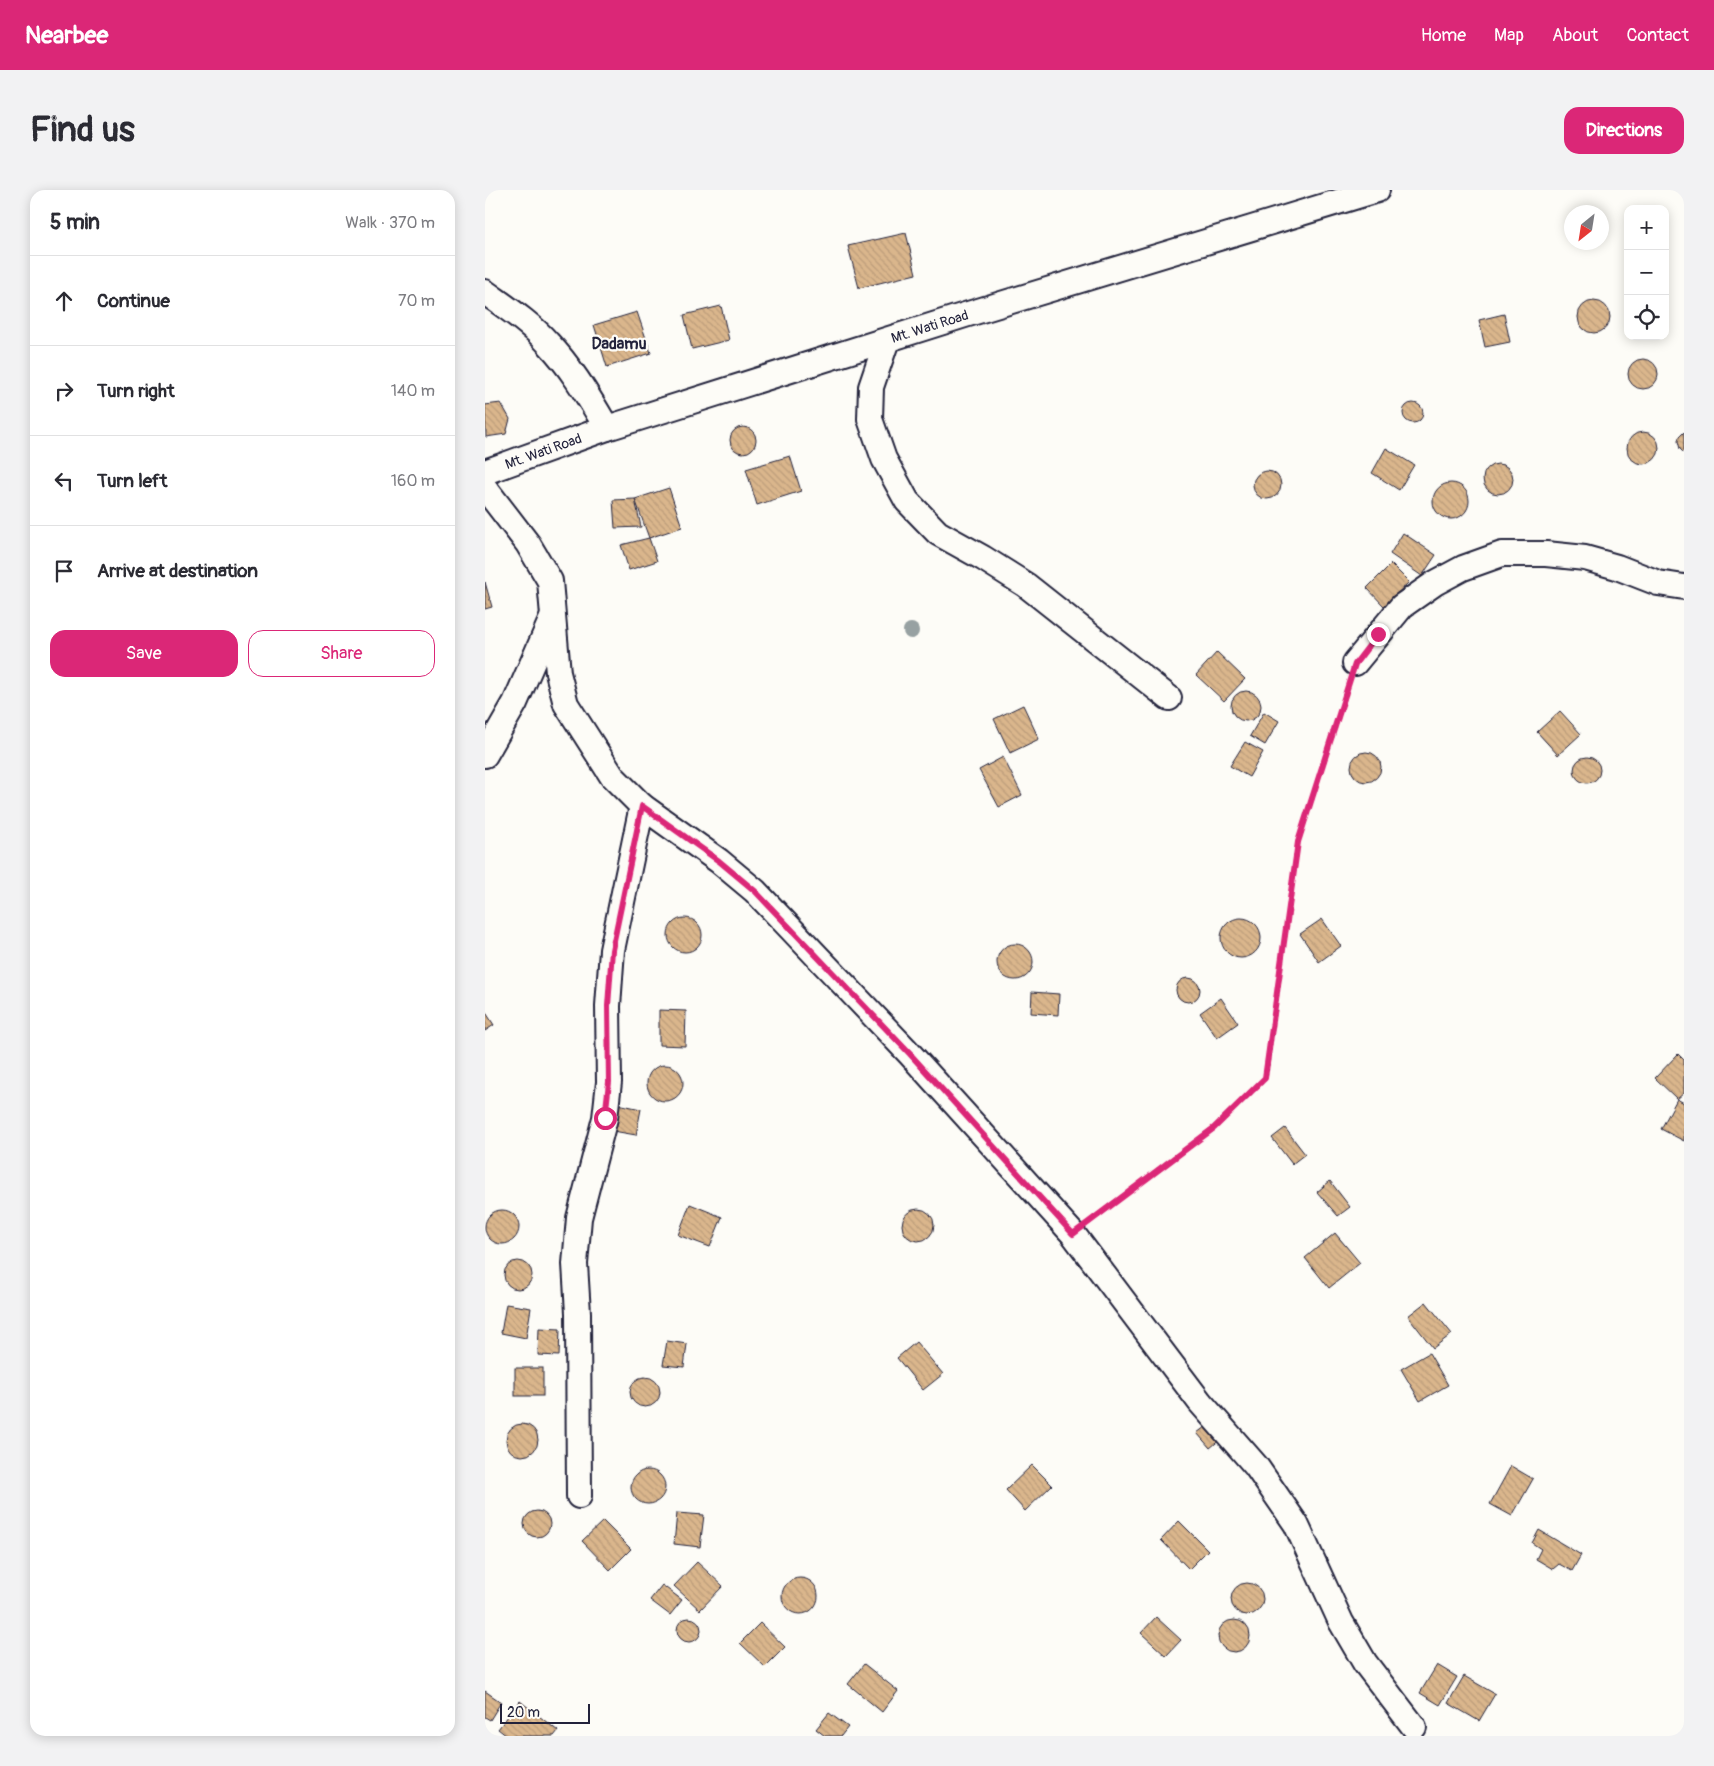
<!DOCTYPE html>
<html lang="en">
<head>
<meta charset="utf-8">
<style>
	:root { --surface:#fff; --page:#f2f2f3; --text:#2b2b33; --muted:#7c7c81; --line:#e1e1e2; --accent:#db2777 }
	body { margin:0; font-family:Pangolin,sans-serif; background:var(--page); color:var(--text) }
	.controls { position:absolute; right:15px; top:15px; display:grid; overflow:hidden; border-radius:10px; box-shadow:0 2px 12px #0003 }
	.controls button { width:45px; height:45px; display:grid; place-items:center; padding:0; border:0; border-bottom:1px solid var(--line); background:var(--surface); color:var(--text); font:25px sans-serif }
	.compass { position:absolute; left:1079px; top:15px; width:45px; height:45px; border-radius:50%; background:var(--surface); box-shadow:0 2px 12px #0003; rotate:210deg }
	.scale { position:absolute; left:15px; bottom:12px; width:90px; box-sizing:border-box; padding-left:5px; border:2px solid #22223b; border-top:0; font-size:14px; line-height:18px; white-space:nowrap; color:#22223b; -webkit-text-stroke:4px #fdfcf7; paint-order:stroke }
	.stop { position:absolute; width:15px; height:15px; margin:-11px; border:4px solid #db2777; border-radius:50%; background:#fff }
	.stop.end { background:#db2777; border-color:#fff; box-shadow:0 1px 5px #0008 }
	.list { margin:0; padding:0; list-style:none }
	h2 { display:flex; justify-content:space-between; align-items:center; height:65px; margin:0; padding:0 20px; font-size:21px }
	h2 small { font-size:16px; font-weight:400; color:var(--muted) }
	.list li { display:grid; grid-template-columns:32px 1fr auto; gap:15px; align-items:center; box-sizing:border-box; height:90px; padding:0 20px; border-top:1px solid var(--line) }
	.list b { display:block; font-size:19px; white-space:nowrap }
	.list em { font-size:16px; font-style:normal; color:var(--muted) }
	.actions { display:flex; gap:10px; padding:15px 20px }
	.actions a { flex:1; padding:11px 0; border:1px solid var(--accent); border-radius:15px; text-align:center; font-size:18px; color:var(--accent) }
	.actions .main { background:var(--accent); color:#fff }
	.icon { flex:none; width:28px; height:28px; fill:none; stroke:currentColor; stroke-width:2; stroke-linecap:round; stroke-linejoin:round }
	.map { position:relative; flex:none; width:1199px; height:1546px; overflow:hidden; border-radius:15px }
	header { display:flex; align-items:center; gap:30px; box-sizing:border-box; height:70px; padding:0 25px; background:var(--accent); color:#fff }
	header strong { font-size:24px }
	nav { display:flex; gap:28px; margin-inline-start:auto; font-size:18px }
	.intro { display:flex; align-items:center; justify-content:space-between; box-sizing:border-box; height:120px; padding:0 30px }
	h1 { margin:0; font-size:35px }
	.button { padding:12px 22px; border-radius:15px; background:var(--accent); color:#fff; font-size:18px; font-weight:700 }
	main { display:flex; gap:30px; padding:0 30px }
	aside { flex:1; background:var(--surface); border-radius:15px; box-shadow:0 2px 12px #0003 }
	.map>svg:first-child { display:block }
	.building { fill:url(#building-back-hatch); stroke:#22223b }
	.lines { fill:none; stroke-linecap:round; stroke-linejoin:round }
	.minor-casing { stroke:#22223b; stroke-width:28 }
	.path { stroke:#22223b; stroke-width:3; stroke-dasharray:1 4; stroke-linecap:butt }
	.minor { stroke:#fdfcf7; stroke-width:24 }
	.tree { fill:#97a1a2 }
	.route { stroke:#db2777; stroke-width:6 }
	.labels { text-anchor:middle; stroke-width:4.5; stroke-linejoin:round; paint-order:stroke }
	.street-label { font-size:14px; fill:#22223b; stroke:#fdfcf7 }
	.quarter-label { font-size:16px; font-weight:bold; fill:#22223b; stroke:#fdfcf7 }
</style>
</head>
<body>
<header>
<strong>Nearbee</strong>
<nav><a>Home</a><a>Map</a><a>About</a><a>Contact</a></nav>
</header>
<div class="intro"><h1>Find us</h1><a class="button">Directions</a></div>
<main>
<aside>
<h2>5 min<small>Walk · 370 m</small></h2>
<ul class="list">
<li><svg class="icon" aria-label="ahead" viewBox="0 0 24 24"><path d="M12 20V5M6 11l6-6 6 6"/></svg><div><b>Continue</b></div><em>70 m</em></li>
<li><svg class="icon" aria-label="right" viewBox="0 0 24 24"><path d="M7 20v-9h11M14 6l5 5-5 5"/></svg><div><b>Turn right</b></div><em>140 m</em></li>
<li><svg class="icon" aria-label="left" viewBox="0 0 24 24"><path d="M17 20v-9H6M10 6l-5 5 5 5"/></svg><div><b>Turn left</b></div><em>160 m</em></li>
<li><svg class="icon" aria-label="arrive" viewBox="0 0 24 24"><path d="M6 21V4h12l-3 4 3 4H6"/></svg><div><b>Arrive at destination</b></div></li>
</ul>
<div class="actions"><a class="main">Save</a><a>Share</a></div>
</aside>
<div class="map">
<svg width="1199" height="1546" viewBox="0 0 1199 1546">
	<defs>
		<pattern id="building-back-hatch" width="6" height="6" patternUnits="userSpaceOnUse" patternTransform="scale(1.25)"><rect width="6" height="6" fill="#dab68c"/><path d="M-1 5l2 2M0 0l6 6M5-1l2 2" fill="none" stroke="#bb9c7a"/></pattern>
	</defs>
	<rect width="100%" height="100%" fill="#fdfcf7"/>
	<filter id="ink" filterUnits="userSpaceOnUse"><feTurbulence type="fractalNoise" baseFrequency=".02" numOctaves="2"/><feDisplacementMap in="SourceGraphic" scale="10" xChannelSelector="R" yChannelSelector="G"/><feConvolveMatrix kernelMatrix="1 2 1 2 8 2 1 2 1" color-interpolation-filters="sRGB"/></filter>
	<g filter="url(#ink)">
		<g class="building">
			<path d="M421 43 431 84 374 98 363 56Z"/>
			<circle cx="1109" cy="127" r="16"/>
			<path d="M236 116 244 150 207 159 199 125Z"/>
			<path d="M152 122 166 163 122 177 109 135Z"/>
			<path d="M1019 124 1025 152 1000 157 994 130Z"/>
			<circle cx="1158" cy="184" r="15"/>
			<path d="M16 213 25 229 21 244 1 247 0 215Z"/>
			<circle cx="928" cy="223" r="10"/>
			<circle cx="258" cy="250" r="13"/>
			<path d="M1199 242V263L1195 259 1193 251 1194 247Z"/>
			<circle cx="1158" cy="258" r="16"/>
			<path d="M901 258 929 275 914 300 887 283Z"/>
			<path d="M305 266 316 301 272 315 261 279Z"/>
			<circle cx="1013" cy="289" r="15"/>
			<circle cx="782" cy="295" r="14"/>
			<circle cx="966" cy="311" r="18"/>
			<path d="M184 298 197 337 164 348 150 309Z"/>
			<path d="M150 309 156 337 130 338 128 310Z"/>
			<path d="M918 343 951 365 937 386 905 364Z"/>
			<path d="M164 348 172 371 144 380 136 355Z"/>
			<path d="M906 374 924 392 899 416 882 398Z"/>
			<path d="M0 392 7 417 0 419Z"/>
			<path d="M732 462 760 489 739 511 711 485Z"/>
			<circle cx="761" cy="516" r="15"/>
			<path d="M538 515 554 549 525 563 509 529Z"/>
			<path d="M1075 521 1096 544 1073 565 1052 542Z"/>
			<path d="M779 522 794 531 780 555 765 546Z"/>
			<path d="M760 552 778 562 764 587 745 576Z"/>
			<circle cx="881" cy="577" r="15"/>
			<path d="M518 567 537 605 514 617 494 580Z"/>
			<circle cx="1102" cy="580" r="13"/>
			<circle cx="756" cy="748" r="20"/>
			<circle cx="200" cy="745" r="17"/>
			<path d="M837 729 856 756 834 772 815 744Z"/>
			<circle cx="530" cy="772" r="18"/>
			<circle cx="703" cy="800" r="12"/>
			<path d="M547 802 574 804 573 825 546 823Z"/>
			<path d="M736 808 753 833 732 848 715 823Z"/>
			<path d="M174 820 201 821 200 856 174 855Z"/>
			<path d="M0 821 9 835 0 841Z"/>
			<path d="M1193 864 1199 870V903L1192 909 1170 888Z"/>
			<circle cx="180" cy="893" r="18"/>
			<path d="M1192 909 1199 913V951L1176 939Z"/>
			<path d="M133 914 156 919 151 945 128 941Z"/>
			<path d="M800 938 820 964 807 974 787 948Z"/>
			<path d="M845 991 865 1017 853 1026 832 1002Z"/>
			<path d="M205 1014 237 1027 225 1057 193 1045Z"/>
			<circle cx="433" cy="1035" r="16"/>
			<circle cx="17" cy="1037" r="17"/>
			<path d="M850 1043 875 1073 844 1098 820 1068Z"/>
			<circle cx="33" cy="1085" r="14"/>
			<path d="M941 1112 967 1144 948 1158 923 1126Z"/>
			<path d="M21 1114 46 1118 41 1148 16 1143Z"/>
			<path d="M54 1138 75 1139 74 1166 53 1165Z"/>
			<path d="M182 1151 202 1154 199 1177 178 1175Z"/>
			<path d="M431 1152 458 1184 438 1200 412 1168Z"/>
			<path d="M944 1163 963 1195 935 1211 916 1179Z"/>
			<rect x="30" y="1178" width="28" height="28"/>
			<circle cx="160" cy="1202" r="15"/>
			<circle cx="37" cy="1250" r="16"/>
			<path d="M724 1234 736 1249 725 1258 712 1243Z"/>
			<path d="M547 1275 567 1295 540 1321 521 1300Z"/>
			<path d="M1026 1276 1048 1289 1027 1326 1005 1314Z"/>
			<circle cx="163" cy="1297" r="17"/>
			<circle cx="52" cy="1334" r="13"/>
			<path d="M192 1323 219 1325 215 1357 189 1354Z"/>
			<path d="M118 1331 146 1359 125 1380 97 1351Z"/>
			<path d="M694 1331 723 1360 704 1379 676 1350Z"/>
			<path d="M1054 1340 1096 1365 1087 1381 1074 1374 1068 1379 1051 1369 1056 1359 1047 1353Z"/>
			<path d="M212 1372 238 1396 215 1420 189 1396Z"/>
			<circle cx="315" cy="1406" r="18"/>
			<circle cx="762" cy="1409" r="16"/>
			<path d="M177 1395 197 1410 185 1425 165 1410Z"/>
			<path d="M671 1427 696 1450 681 1466 656 1443Z"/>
			<circle cx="204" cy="1440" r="12"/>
			<circle cx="749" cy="1446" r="16"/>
			<path d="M275 1433 300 1457 280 1477 255 1453Z"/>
			<path d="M379 1474 413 1501 397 1522 363 1494Z"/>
			<path d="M952 1475 972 1487 955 1515 935 1503Z"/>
			<path d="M979 1486 1010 1504 994 1531 963 1513Z"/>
			<path d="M0 1501 16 1512 5 1530 0 1527Z"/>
			<path d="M35 1511 73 1541 69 1546H22L13 1539Z"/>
			<path d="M344 1523 363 1537 356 1546H340L331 1539Z"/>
		</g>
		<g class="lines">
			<defs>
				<g id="minor">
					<path d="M0 102C22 118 45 133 63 153 87 178 104 208 122 238"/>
					<path d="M402 150 386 197 385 229 399 269 422 311 453 343 498 368 541 395 684 508"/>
					<path id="s1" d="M0 282 122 238 480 125 892 0"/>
					<path d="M0 298 43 354 65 391 73 483 81 514 127 586 157 616 234 671 270 701 425 864 588 1044 715 1212 771 1276 811 1334 856 1432 880 1473 929 1537"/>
					<path d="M870 473 917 416 950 393 978 378 1017 364H1061L1100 368 1132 377 1173 393 1199 397"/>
					<path d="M0 565 30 513 67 428"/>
					<path d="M94 1306 93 1123 90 1074 94 1028 120 928 124 892 123 816 127 760 157 616"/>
				</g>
			</defs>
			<use href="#minor" class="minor-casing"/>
			<path class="path" d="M609 1028 729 938 781 888 813 652 863 498"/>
			<use href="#minor" class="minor"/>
		</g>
		<circle class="tree" cx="426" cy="441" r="8"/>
	</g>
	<g class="lines" filter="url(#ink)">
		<path class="route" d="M120 928 124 892 123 816 127 760 157 616 234 671 270 701 425 864 588 1044 729 938 780 888 813 652 870 474 893 444"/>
	</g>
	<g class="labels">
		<g class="street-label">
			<text dy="5" stroke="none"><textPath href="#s1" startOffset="468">Mt. Wati Road</textPath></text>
			<text dy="5" stroke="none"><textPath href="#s1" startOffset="62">Mt. Wati Road</textPath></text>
		</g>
		<g class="quarter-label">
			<text x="134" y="159">Dadamu</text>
		</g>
	</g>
</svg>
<div class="controls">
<button>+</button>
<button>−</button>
<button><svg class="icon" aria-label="locate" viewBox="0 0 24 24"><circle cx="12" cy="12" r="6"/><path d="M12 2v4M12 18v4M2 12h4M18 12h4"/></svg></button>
</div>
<svg class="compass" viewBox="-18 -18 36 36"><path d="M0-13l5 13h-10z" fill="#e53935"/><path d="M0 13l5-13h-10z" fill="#7c7c81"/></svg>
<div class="scale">20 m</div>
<div class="stop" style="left:120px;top:928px"></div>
<div class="stop end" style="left:893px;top:444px"></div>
</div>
</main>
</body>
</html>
